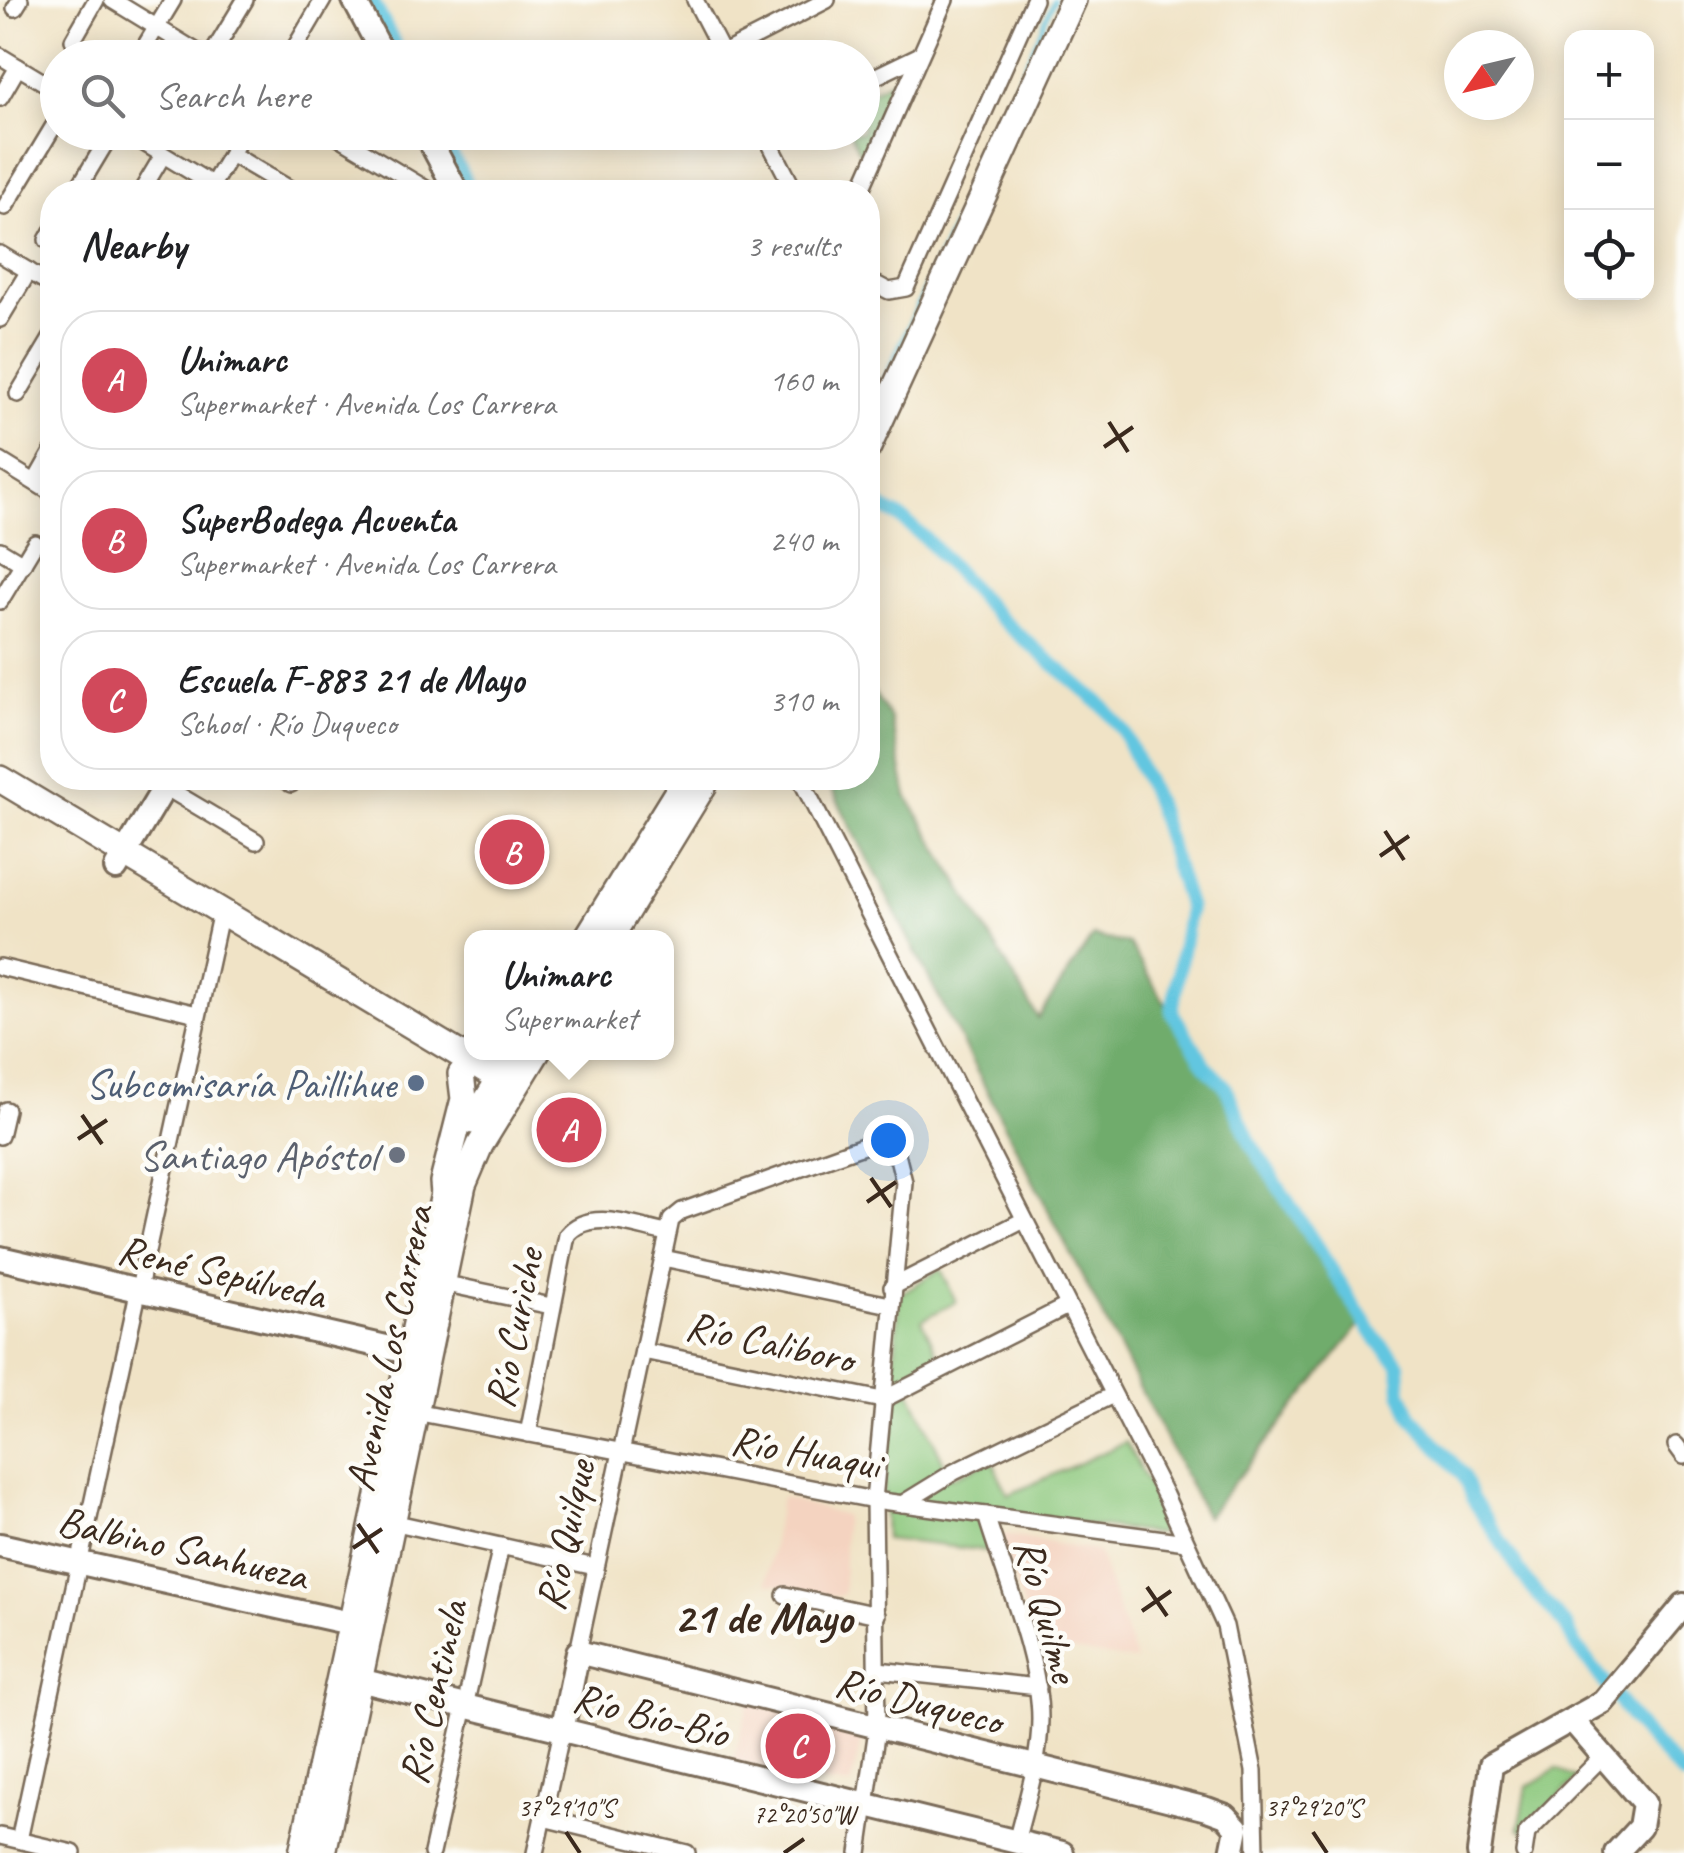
<!DOCTYPE html>
<html lang="en">
<head>
<meta charset="utf-8">
<style>
	:root { --surface:#fff; --page:#f6f6f6; --text:#202124; --muted:#757577; --line:#e0e0e0; --accent:#d1495b }
	body { margin:0; font-family:Caveat,sans-serif; background:var(--page); color:var(--text) }
	.controls { position:absolute; right:30px; top:30px; display:grid; overflow:hidden; border-radius:20px; box-shadow:0 5px 25px #0003 }
	.controls button { width:90px; height:90px; display:grid; place-items:center; padding:0; border:0; border-bottom:2px solid var(--line); background:var(--surface); color:var(--text); font:50px sans-serif }
	.compass { position:absolute; left:1444px; top:30px; width:90px; height:90px; border-radius:50%; background:var(--surface); box-shadow:0 5px 25px #0003; rotate:236deg }
	.you { position:absolute; left:888px; top:1140px; width:35px; height:35px; margin:-25px; border:8px solid #fff; border-radius:50%; background:#1a73e8; box-shadow:0 0 0 15px #1a73e833 }
	.badge { display:grid; place-items:center; width:65px; height:65px; border-radius:50%; background:var(--accent); color:#fff; font-size:32px; font-weight:700 }
	.pin { position:absolute; translate:-50% -50%; border:5px solid #fff; box-shadow:0 2px 10px #0006 }
	.popup { position:absolute; left:464px; top:930px; width:210px; height:130px; box-sizing:border-box; display:grid; place-content:center; border-radius:20px; background:var(--surface); filter:drop-shadow(0 2px 8px #0005); font-size:32px; white-space:nowrap; color:var(--muted) }
	.popup b { font-size:38px; color:var(--text) }
	.popup::after { content:''; position:absolute; left:50%; top:100%; margin-left:-20px; border:20px solid transparent; border-top-color:var(--surface) }
	.list { margin:0; padding:0; list-style:none }
	h2 { display:flex; justify-content:space-between; align-items:center; height:130px; margin:0; padding:0 40px; font-size:42px }
	h2 small { font-size:32px; font-weight:400; color:var(--muted) }
	.list li { display:grid; grid-template-columns:65px 1fr auto; gap:30px; align-items:center; box-sizing:border-box; height:140px; margin:0 20px 20px; padding:0 20px; border:2px solid var(--line); border-radius:40px }
	.list b { display:block; font-size:38px; white-space:nowrap }
	.list p { margin:0; font-size:32px; white-space:nowrap; color:var(--muted) }
	.list em { font-size:32px; font-style:normal; color:var(--muted) }
	.icon { flex:none; width:55px; height:55px; fill:none; stroke:currentColor; stroke-width:2; stroke-linecap:round; stroke-linejoin:round }
	.map { position:relative; flex:none; width:1684px; height:1853px; overflow:hidden }
	.search { position:absolute; background:var(--surface); box-shadow:0 5px 25px #0003; left:40px; top:40px; width:840px; height:110px; display:flex; align-items:center; gap:25px; box-sizing:border-box; padding:0 35px; border-radius:55px; color:var(--muted); font-size:38px }
	.panel { position:absolute; background:var(--surface); box-shadow:0 5px 25px #0003; left:40px; top:180px; width:840px; height:610px; border-radius:40px }
	.map>svg:first-child { display:block }
	.built { fill:#f4d3c0 }
	.green { fill:#8bc77c; stroke:#63784d; stroke-width:2.5 }
	.forest { fill:#70ac6c; stroke:#566b45; stroke-width:2.5 }
	.lines { fill:none; stroke-linecap:round; stroke-linejoin:round }
	.stream { stroke:#62c6e0; stroke-width:4 }
	.canal { stroke:#62c6e0; stroke-width:14 }
	.street-casing { stroke:#7a6b59; stroke-width:20 }
	.secondary-casing { stroke:#7a6b59; stroke-width:28 }
	.primary-casing { stroke:#7a6b59; stroke-width:30 }
	.street { stroke:#fff; stroke-width:15 }
	.secondary { stroke:#fff; stroke-width:22 }
	.primary { stroke:#fff; stroke-width:25 }
	.ticks { fill:none; stroke:#3b2a1e; stroke-width:4 }
	.service-dot { fill:#5c6f8a; stroke:#fdfcf7; stroke-width:4 }
	.worship-dot { fill:#6b7280; stroke:#fdfcf7; stroke-width:4 }
	.labels { text-anchor:middle; stroke-width:9; stroke-linejoin:round; paint-order:stroke }
	.service-label { font-size:42px; fill:#4e5e75; stroke:#fdfcf7; text-anchor:end }
	.worship-label { font-size:42px; fill:#5b616d; stroke:#fdfcf7; text-anchor:end }
	.street-label { font-size:42px; fill:#3b2a1e; stroke:#fdfcf7 }
	.neighbourhood-label { font-size:45px; font-weight:bold; fill:#3b2a1e; stroke:#fdfcf7 }
	.ticks-label { font-size:25px; text-anchor:middle; fill:#3b2a1e; stroke:#fdfcf7; stroke-width:9; stroke-linejoin:round; paint-order:stroke }
</style>
</head>
<body>
<div class="map">
<svg width="1684" height="1853" viewBox="0 0 1684 1853">
	<rect width="100%" height="100%" fill="#fdfcf7"/>
	<filter id="ink" filterUnits="userSpaceOnUse"><feTurbulence type="fractalNoise" baseFrequency=".01" numOctaves="2"/><feDisplacementMap in="SourceGraphic" scale="20" xChannelSelector="R" yChannelSelector="G"/><feConvolveMatrix kernelMatrix="1 2 1 2 8 2 1 2 1" color-interpolation-filters="sRGB"/></filter>
	<filter id="wash" filterUnits="userSpaceOnUse"><feTurbulence type="fractalNoise" baseFrequency=".0048" numOctaves="4" result="noise"/><feDisplacementMap in="SourceGraphic" scale="40" xChannelSelector="R" yChannelSelector="G"/><feGaussianBlur stdDeviation="2.25" result="paint"/><feColorMatrix in="noise" values="0 0 0 0 0 0 0 0 0 0 0 0 0 0 0 0 0 1.4 0 .05"/><feComposite in="paint" operator="in"/></filter>
	<g filter="url(#wash)">
		<rect width="100%" height="100%" fill="#f0e3c6"/>
		<g class="built">
			<path d="M781 1497 844 1515V1593L838 1597 766 1583Z"/>
			<path d="M1005 1534 1098 1552 1136 1661 1035 1645 1001 1539Z"/>
			<path d="M749 1702 863 1732 851 1786 820 1782 821 1775 790 1768 787 1775 733 1761Z"/>
		</g>
		<g class="green">
			<path d="M908 72 865 164 850 133 862 132 863 95Z"/>
			<path d="M941 1269 956 1302 922 1320 941 1362 906 1382 951 1478 992 1460 1008 1495 1126 1442 1168 1523 1157 1534 977 1510 989 1551 885 1539 883 1491 900 1294Z"/>
			<path d="M1557 1769 1577 1779 1524 1832 1519 1829 1527 1787Z"/>
		</g>
		<path class="forest" d="M868 684 891 719 907 796 1038 1018 1093 936 1129 944 1184 1034 1225 1086 1251 1144 1366 1318 1206 1517 826 778H868Z"/>
		<g class="lines">
			<path class="stream" d="M868 416 1054 0"/>
			<g class="canal">
				<path d="M372 0 402 58"/>
				<path d="M440 132 471 192"/>
				<path d="M868 500 901 518 925 538 998 617 1104 707 1123 731 1155 800 1189 908 1172 1012 1207 1068 1225 1086 1251 1144 1377 1340 1399 1364 1401 1392 1411 1416 1463 1475 1472 1498 1529 1585 1566 1626 1575 1644 1644 1734 1684 1776"/>
			</g>
		</g>
	</g>
	<g filter="url(#ink)">
		<g class="lines">
			<defs>
				<g id="street">
					<path d="M112 0 207 58"/>
					<path d="M695 0 725 58"/>
					<path d="M15 8 20 0"/>
					<path d="M73 40 96 0"/>
					<path d="M0 56 58 91"/>
					<path d="M138 58 173 0"/>
					<path d="M210 58 245 0"/>
					<path d="M289 58 323 0"/>
					<path d="M714 58 827 0"/>
					<path d="M862 83 918 56"/>
					<path d="M0 98 18 67"/>
					<path d="M126 132 213 185"/>
					<path d="M331 132 431 192"/>
					<path d="M764 132 795 192"/>
					<path d="M231 154 295 192"/>
					<path d="M76 192 112 132"/>
					<path d="M141 192 163 155"/>
					<path d="M208 192 244 132"/>
					<path d="M860 192 945 0"/>
					<path d="M5 207 58 119"/>
					<path d="M47 240 52 231"/>
					<path d="M0 254 52 285"/>
					<path d="M868 280 889 291 906 288 1034 0"/>
					<path d="M0 319 29 271"/>
					<path d="M18 394 52 337"/>
					<path d="M0 461 52 493"/>
					<path d="M35 482 52 452"/>
					<path d="M0 550 23 564"/>
					<path d="M0 601 35 543"/>
					<path d="M281 778 291 784"/>
					<path d="M800 778 1165 1495 1225 1626 1254 1771 1256 1853"/>
					<path d="M165 787 256 841"/>
					<path d="M0 967 197 1014"/>
					<path d="M0 1136 6 1110"/>
					<path d="M663 1258 890 1305"/>
					<path d="M442 1283 551 1306"/>
					<path d="M892 1287 1024 1220"/>
					<path d="M643 1351 882 1400 1067 1306"/>
					<path d="M415 1412 874 1500 1186 1542"/>
					<path d="M528 1434 567 1235C590 1207 635 1227 667 1233"/>
					<path d="M1676 1445 1684 1456"/>
					<path d="M902 1504 954 1472 1113 1395"/>
					<path d="M986 1515C1004 1576 1040 1657 1040 1719 1040 1760 1026 1802 1016 1842"/>
					<path d="M392 1522 595 1567"/>
					<path d="M785 1595 877 1615"/>
					<path d="M578 1652 671 1220 682 1211 877 1141 898 1158 904 1182 874 1500 877 1729 859 1853"/>
					<path d="M878 1670 1038 1687"/>
					<path d="M543 1818 687 1853"/>
					<path d="M0 1836 73 1853"/>
					<path d="M19 1840 221 911"/>
					<path d="M432 1853 501 1546"/>
					<path d="M535 1853 562 1731"/>
					<path d="M1524 1853 1527 1833 1604 1755"/>
				</g>
				<g id="secondary">
					<path d="M354 0 385 58"/>
					<path d="M425 132 457 192"/>
					<path d="M116 868 170 778"/>
					<path d="M0 1258 425 1356"/>
					<path d="M0 1545 350 1623"/>
					<path d="M343 1676 1062 1853"/>
					<path d="M1572 1720 1644 1803 1640 1827 1616 1853"/>
					<path d="M562 1731 578 1652 1207 1809 1226 1816 1237 1828 1232 1853"/>
					<path d="M1479 1853 1491 1765 1603 1702 1684 1605"/>
				</g>
				<g id="primary">
					<path d="M868 447 1073 0"/>
					<path d="M0 779 511 1085"/>
					<path d="M587 938 686 778"/>
					<path d="M610 938 708 778"/>
					<path d="M474 1121 516 1052"/>
					<path d="M444 1194 443 1182 464 1099 461 1074"/>
					<path d="M302 1853 445 1189"/>
					<path d="M323 1853 463 1185 480 1145 537 1052"/>
				</g>
			</defs>
			<use href="#street" class="street-casing"/>
			<use href="#secondary" class="secondary-casing"/>
			<use href="#primary" class="primary-casing"/>
			<use href="#street" class="street"/>
			<use href="#secondary" class="secondary"/>
			<use href="#primary" class="primary"/>
		</g>
	</g>
	<path class="ticks" d="M1109 422 1128 452M1104 447 1133 427M1385 831 1404 860M1380 856 1409 836M82 1115 102 1144M78 1139 107 1120M871 1178 891 1207M867 1202 896 1182M358 1524 378 1553M353 1548 382 1529M1147 1587 1167 1616M1142 1611 1171 1591M566 1832 580 1853M1313 1832 1327 1853M784 1853 804 1839"/>
	<circle class="service-dot" cx="416" cy="1083" r="10"/>
	<circle class="worship-dot" cx="397" cy="1155" r="10"/>
	<g class="labels">
		<g class="service-label">
			<text x="396" y="1098">Subcomisaría Paillihue</text>
		</g>
		<g class="worship-label">
			<text x="377" y="1170">Santiago Apóstol</text>
		</g>
		<g class="street-label">
			<text transform="translate(222 1271) rotate(13)" y="15">René Sepúlveda</text>
			<text transform="translate(513 1328) rotate(-79)" y="15">Río Curiche</text>
			<text transform="translate(770 1341) rotate(12)" y="15">Río Caliboro</text>
			<text transform="translate(388 1348) rotate(-78)" y="15">Avenida Los Carrera</text>
			<text transform="translate(806 1451) rotate(10)" y="15">Río Huaqui</text>
			<text transform="translate(564 1535) rotate(-78)" y="15">Río Quilque</text>
			<text transform="translate(183 1547) rotate(13)" y="15">Balbino Sanhueza</text>
			<text transform="translate(1048 1610) rotate(75)" y="15">Río Quilme</text>
			<text transform="translate(432 1692) rotate(-77)" y="15">Río Centinela</text>
			<text transform="translate(919 1700) rotate(14)" y="15">Río Duqueco</text>
			<text transform="translate(651 1714) rotate(14)" y="15">Río Bío-Bío</text>
		</g>
		<g class="neighbourhood-label">
			<text x="763" y="1632">21 de Mayo</text>
		</g>
	</g>
	<g class="ticks-label">
		<text x="566" y="1816">37°29'10"S</text>
		<text x="1313" y="1816">37°29'20"S</text>
		<text x="804" y="1823">72°20'50"W</text>
	</g>
</svg>
<div class="controls">
<button>+</button>
<button>−</button>
<button><svg class="icon" aria-label="locate" viewBox="0 0 24 24"><circle cx="12" cy="12" r="6"/><path d="M12 2v4M12 18v4M2 12h4M18 12h4"/></svg></button>
</div>
<svg class="compass" viewBox="-18 -18 36 36"><path d="M0-13l5 13h-10z" fill="#e53935"/><path d="M0 13l5-13h-10z" fill="#757577"/></svg>
<div class="you"></div>
<div class="pin badge" style="left:569px;top:1130px">A</div>
<div class="popup"><b>Unimarc</b>Supermarket</div>
<div class="pin badge" style="left:512px;top:852px">B</div>
<div class="pin badge" style="left:798px;top:1746px">C</div>
<div class="search"><svg class="icon" aria-label="search" viewBox="0 0 24 24"><circle cx="10" cy="10" r="6"/><path d="M15 15l6 6"/></svg>Search here</div>
<section class="panel">
<h2>Nearby<small>3 results</small></h2>
<ul class="list">
<li><span class="badge">A</span><div><b>Unimarc</b><p>Supermarket · Avenida Los Carrera</p></div><em>160 m</em></li>
<li><span class="badge">B</span><div><b>SuperBodega Acuenta</b><p>Supermarket · Avenida Los Carrera</p></div><em>240 m</em></li>
<li><span class="badge">C</span><div><b>Escuela F-883 21 de Mayo</b><p>School · Río Duqueco</p></div><em>310 m</em></li>
</ul>
</section>
</div>
</body>
</html>
